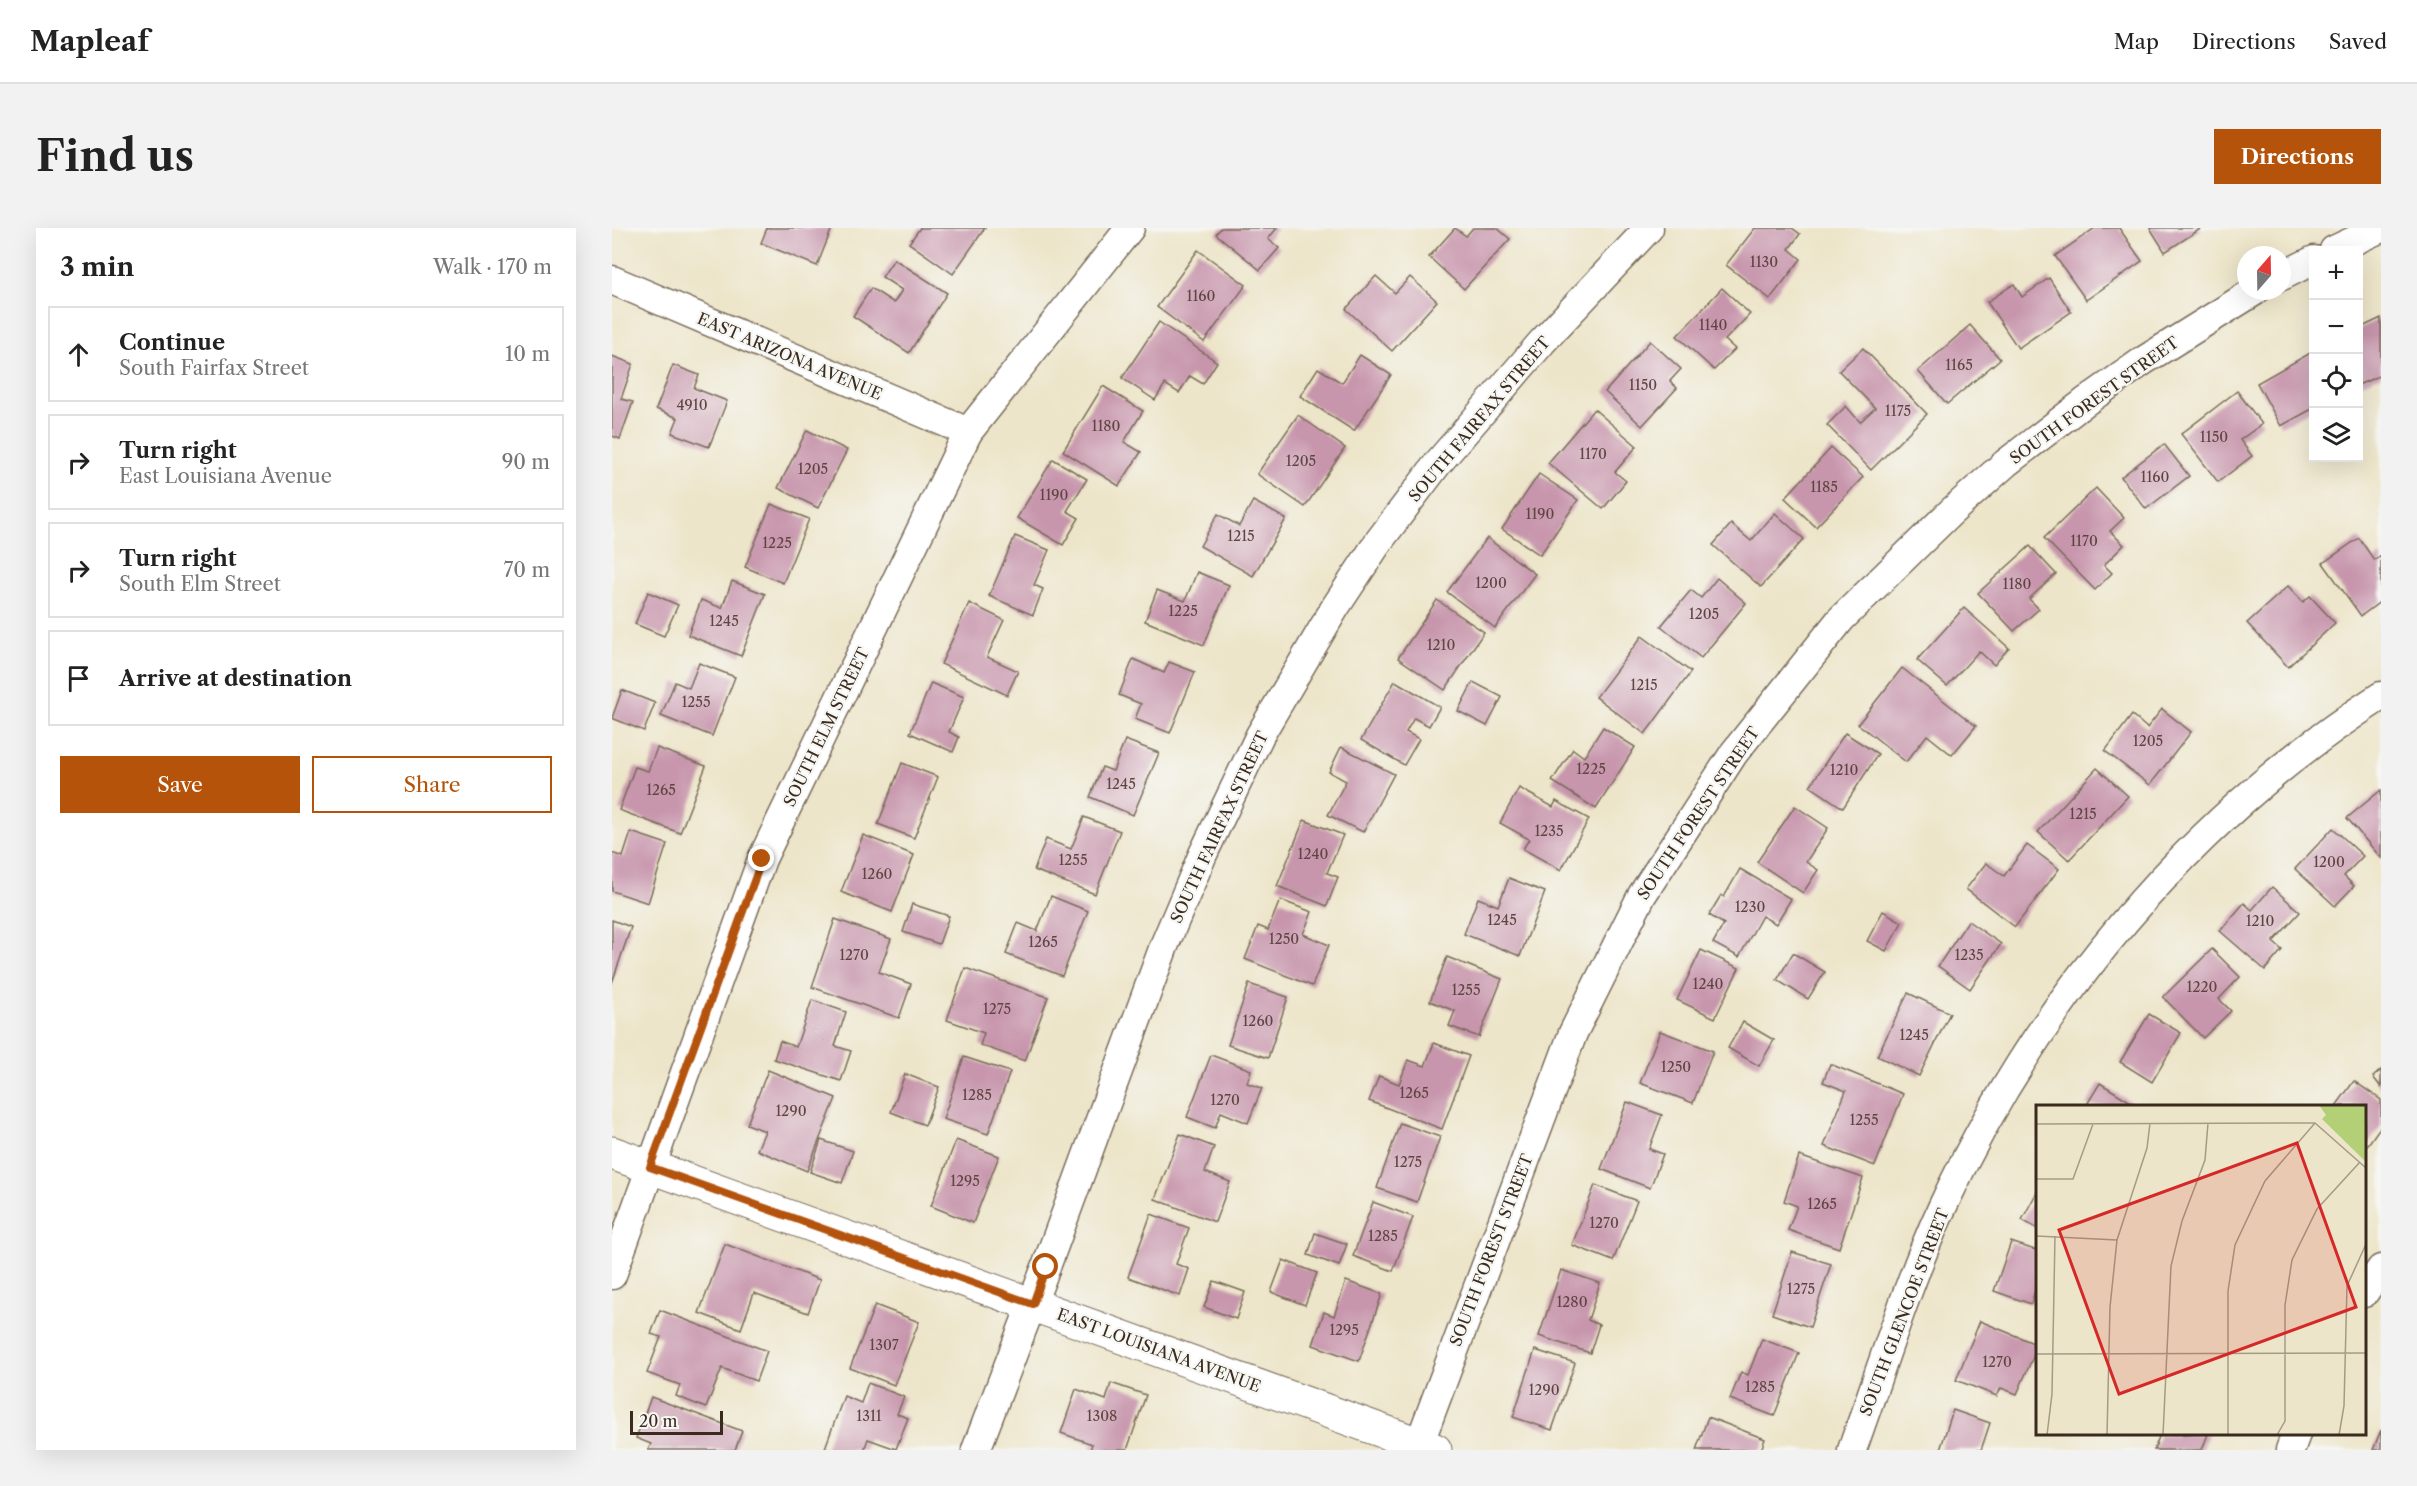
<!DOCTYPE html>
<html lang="en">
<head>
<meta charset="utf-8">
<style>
	:root { --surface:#fff; --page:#f2f2f2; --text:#222; --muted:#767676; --line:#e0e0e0; --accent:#b45309 }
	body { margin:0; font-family:"Libre Caslon Text",serif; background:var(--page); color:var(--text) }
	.controls { position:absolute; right:18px; top:18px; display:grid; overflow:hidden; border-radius:0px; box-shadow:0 6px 24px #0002 }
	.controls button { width:54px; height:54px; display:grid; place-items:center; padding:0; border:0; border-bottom:2px solid var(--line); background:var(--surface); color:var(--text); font:30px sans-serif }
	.compass { position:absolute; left:1625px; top:18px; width:54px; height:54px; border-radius:50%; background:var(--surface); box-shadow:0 6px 24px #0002; rotate:20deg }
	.scale { position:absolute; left:18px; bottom:15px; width:93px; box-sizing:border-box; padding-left:6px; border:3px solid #3b2a1e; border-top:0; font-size:16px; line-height:21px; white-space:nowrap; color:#3b2a1e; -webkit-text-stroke:4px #f6f6f2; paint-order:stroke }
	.stop { position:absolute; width:18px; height:18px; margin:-14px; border:4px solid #b45309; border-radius:50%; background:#fff }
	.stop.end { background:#b45309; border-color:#fff; box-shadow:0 2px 6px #0008 }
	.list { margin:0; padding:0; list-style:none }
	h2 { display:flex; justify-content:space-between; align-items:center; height:78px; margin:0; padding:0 24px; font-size:26px }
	h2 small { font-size:20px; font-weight:400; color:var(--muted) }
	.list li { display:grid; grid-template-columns:39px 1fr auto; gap:18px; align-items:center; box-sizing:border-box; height:96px; margin:0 12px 12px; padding:0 12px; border:2px solid var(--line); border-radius:0px }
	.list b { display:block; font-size:22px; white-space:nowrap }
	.list p { margin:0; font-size:20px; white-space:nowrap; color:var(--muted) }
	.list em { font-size:20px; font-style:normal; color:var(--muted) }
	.actions { display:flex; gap:12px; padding:18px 24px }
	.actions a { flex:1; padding:14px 0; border:2px solid var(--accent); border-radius:0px; text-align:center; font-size:21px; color:var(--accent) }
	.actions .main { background:var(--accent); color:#fff }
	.icon { flex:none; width:33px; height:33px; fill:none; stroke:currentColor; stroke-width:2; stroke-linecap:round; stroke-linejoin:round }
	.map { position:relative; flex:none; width:1769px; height:1222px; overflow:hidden; border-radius:0px }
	header { display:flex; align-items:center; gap:36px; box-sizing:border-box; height:84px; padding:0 30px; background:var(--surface); border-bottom:2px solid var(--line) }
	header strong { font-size:28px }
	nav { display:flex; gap:33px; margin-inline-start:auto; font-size:21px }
	.intro { display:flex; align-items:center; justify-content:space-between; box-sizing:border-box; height:144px; padding:0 36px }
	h1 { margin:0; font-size:42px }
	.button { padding:15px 27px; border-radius:0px; background:var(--accent); color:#fff; font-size:21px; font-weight:700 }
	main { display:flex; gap:36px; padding:0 36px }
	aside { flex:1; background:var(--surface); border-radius:0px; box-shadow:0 6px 24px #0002 }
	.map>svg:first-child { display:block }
	.building { fill:#c795ac }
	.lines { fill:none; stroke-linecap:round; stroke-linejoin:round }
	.street-casing { stroke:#796b5a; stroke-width:31 }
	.secondary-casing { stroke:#796b5a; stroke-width:35 }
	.street { stroke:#fff; stroke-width:28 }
	.secondary { stroke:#fff; stroke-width:33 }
	.route { stroke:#b45309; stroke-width:8 }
	.labels { text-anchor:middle; stroke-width:4.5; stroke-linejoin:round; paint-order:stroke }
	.number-label { font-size:14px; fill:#5e4542 }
	.street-label { font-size:16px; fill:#3b2a1e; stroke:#f6f6f2 }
	.inset-road { fill:none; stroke:#a69a85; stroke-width:1.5 }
	.view { fill:#d62828; fill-opacity:0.15; stroke:#d62828; stroke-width:3 }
	.inset-edge { fill:none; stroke:#3b2a1e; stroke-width:3 }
</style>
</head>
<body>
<header>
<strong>Mapleaf</strong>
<nav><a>Map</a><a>Directions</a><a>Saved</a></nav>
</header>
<div class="intro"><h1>Find us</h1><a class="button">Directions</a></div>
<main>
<aside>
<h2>3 min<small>Walk · 170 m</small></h2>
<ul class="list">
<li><svg class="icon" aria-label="ahead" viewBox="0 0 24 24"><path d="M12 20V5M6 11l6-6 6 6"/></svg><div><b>Continue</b><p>South Fairfax Street</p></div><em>10 m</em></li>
<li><svg class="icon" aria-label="right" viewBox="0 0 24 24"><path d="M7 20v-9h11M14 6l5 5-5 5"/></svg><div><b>Turn right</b><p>East Louisiana Avenue</p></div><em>90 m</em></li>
<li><svg class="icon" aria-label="right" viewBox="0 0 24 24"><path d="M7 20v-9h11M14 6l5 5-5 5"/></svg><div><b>Turn right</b><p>South Elm Street</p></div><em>70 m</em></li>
<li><svg class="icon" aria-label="arrive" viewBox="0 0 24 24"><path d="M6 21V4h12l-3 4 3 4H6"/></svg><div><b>Arrive at destination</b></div></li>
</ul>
<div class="actions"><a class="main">Save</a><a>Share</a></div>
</aside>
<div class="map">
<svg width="1769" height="1222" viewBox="0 0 1769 1222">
	<rect width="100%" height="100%" fill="#f6f6f2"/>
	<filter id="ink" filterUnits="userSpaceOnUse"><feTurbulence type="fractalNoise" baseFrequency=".0167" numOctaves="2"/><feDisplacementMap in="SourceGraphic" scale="12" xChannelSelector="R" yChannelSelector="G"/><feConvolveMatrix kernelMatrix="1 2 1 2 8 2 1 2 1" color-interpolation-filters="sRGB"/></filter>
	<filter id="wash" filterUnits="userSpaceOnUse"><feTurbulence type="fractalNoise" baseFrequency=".008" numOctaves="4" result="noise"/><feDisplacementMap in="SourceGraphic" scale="24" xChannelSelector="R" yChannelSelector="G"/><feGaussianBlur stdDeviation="1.35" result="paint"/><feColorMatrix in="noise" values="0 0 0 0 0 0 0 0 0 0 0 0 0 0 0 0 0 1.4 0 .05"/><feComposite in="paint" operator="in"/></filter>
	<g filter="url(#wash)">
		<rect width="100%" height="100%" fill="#ede5c9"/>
		<g id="blocks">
			<g class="building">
				<path d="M155 0H220L205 38 149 15Z"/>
				<path d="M308 0H373L341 46 297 15Z"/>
				<path d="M609 0H665L656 11 667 20 648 42 604 6Z"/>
				<path d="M843 0 854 8 861 0H885L898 11 852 61 817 29Z"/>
				<path d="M1143 0H1180L1188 6 1177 21 1189 31 1158 71 1114 37Z"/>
				<path d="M1483 0H1507L1530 33 1474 72 1443 28Z"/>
				<path d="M1538 0H1590L1553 24Z"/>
				<path d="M586 22 634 57 592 114 545 79Z"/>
				<path d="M282 31 335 65 297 125 241 88 259 60 282 75 290 62 270 49Z"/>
				<path d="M764 48 783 65 798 49 825 73 780 123 734 81Z"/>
				<path d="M1437 50 1459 84 1406 120 1375 74 1402 56 1410 69Z"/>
				<path d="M1110 60 1138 86 1113 112 1123 121 1102 142 1065 108Z"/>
				<path d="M1769 90V147L1746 157V101Z"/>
				<path d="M547 94 605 134 591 156 578 148 567 165 553 156 543 172 510 150Z"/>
				<path d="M1358 97 1388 131 1335 176 1306 143Z"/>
				<path d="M1038 113 1069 141 1058 153 1065 160 1030 198 993 164Z"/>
				<path d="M1251 120 1315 186 1259 242 1215 197 1234 178 1248 194 1263 180 1227 143Z"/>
				<path d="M1702 123V180L1669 198 1645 155Z"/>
				<path d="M748 127 779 147 742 203 688 168 706 140 730 155Z"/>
				<path d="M0 128 21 136 9 171 21 174 8 211 0 208Z"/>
				<path d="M61 137 87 147 82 160 115 173 97 219 60 205 66 190 44 181Z"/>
				<path d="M491 158 531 183 512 214 529 224 507 258 451 223Z"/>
				<path d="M1625 163 1650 196 1628 212 1640 228 1606 254 1569 206Z"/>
				<path d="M982 181 1025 218 1003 244 1014 253 991 281 936 235Z"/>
				<path d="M686 187 733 220 693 279 645 246Z"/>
				<path d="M195 202 235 222 206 280 166 260Z"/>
				<path d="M1552 216 1577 248 1534 281 1509 249Z"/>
				<path d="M1219 220 1251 249 1204 299 1173 270Z"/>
				<path d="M441 231 475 251 455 283 467 290 451 317 405 290Z"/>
				<path d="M927 246 966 272 928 327 890 301Z"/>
				<path d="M1484 260 1512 290 1498 303 1512 317 1492 337 1500 345 1483 362 1432 310Z"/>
				<path d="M641 273 674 291 641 348 588 318 606 286 627 298Z"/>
				<path d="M159 276 197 291 171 355 133 339Z"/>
				<path d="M1163 285 1192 311 1149 359 1101 317 1119 296 1139 313Z"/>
				<path d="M403 308 437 322 422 357 431 361 421 387 377 368Z"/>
				<path d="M875 310 923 346 883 400 835 364Z"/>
				<path d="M1747 310 1762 332 1769 328V373L1749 388 1711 335Z"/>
				<path d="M1418 318 1444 346 1417 371 1427 381 1402 403 1366 365Z"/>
				<path d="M585 344 617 357 592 417 533 393 545 362 573 373Z"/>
				<path d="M1105 350 1134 375 1089 430 1049 398 1079 362 1089 370Z"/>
				<path d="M120 353 153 366 129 428 76 407 89 372 110 380Z"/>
				<path d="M1676 358 1691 374 1698 368 1723 395 1676 439 1635 395Z"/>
				<path d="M36 364 66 377 52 408 23 396Z"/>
				<path d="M825 372 872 404 833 462 786 430Z"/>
				<path d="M357 375 392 392 375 429 406 443 395 467 329 436Z"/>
				<path d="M1352 380 1397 420 1382 437 1367 423 1335 458 1305 432Z"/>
				<path d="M1030 408 1079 444 1033 506 984 469Z"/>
				<path d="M521 431 552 445 557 434 583 444 558 505 523 491 529 476 507 467Z"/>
				<path d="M87 435 123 449 100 508 49 488 63 454 77 460Z"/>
				<path d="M1290 440 1364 498 1340 527 1315 507 1294 534 1246 496Z"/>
				<path d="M783 453 828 479 817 498 802 490 794 504 807 511 792 537 749 512Z"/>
				<path d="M861 454 890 469 875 498 846 483Z"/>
				<path d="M319 455 352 469 337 504 347 509 341 524 298 505Z"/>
				<path d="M10 462 43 475 32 503 0 490Z"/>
				<path d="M1550 481 1579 504 1538 557 1493 523 1520 487 1535 500Z"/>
				<path d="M991 499 1023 519 984 581 940 553 961 521 972 529Z"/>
				<path d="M1233 505 1266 526 1231 580 1198 558Z"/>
				<path d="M513 512 547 525 521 587 478 569 490 539 501 543Z"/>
				<path d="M729 519 782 546 751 604 716 587 734 553 717 544Z"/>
				<path d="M45 520 94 538 68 605 7 582 23 539 36 543Z"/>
				<path d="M290 535 326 549 302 610 266 596Z"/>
				<path d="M1485 540 1516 568 1457 632 1426 604Z"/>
				<path d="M907 560 941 579 944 573 977 591 949 642 911 621 917 611 888 595Z"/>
				<path d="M1769 562V630L1735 590Z"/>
				<path d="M1183 578 1216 600 1194 634 1206 642 1191 665 1145 634Z"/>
				<path d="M472 589 508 603 483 666 422 642 434 611 459 621Z"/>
				<path d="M692 592 731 607 715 645 726 649 715 678 665 658Z"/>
				<path d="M1721 600 1751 628 1732 648 1742 658 1723 678 1683 641Z"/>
				<path d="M19 604 55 616 36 675 0 663V625L11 629Z"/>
				<path d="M251 607 302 627 280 684 229 664Z"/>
				<path d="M1415 617 1447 641 1403 699 1354 661 1374 635 1392 648Z"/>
				<path d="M1128 641 1179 671 1164 696 1150 688 1127 729 1101 715 1112 696 1097 687 1109 667 1112 669Z"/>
				<path d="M897 650 933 664 908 728 852 706 866 670 886 678Z"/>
				<path d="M1660 659 1688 684 1661 714 1670 722 1653 742 1608 703 1632 675 1640 682Z"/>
				<path d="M439 668 476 683 450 748 394 726 406 695 425 703Z"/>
				<path d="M668 672 700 684 691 706 717 717 700 758 633 731 646 698 656 702Z"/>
				<path d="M300 676 337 688 327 716 291 704Z"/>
				<path d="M1271 683 1290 694 1274 723 1255 713Z"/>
				<path d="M223 691 279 711 267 744 299 756 287 790 200 759Z"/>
				<path d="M0 692 19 699 0 755Z"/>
				<path d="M1356 693 1389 716 1358 761 1326 738Z"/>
				<path d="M1600 721 1628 749 1607 771 1619 783 1591 810 1551 769Z"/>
				<path d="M1089 722 1127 740 1103 790 1065 772Z"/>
				<path d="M1181 725 1213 744 1196 771 1165 752Z"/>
				<path d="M835 729 890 751 867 809 837 798 843 783 818 773Z"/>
				<path d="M353 740 436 769 413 833 368 817 372 805 335 792Z"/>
				<path d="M637 756 676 769 656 830 616 817Z"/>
				<path d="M1296 765 1338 785 1307 848 1265 828Z"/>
				<path d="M200 772 234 784 223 818 239 823 229 853 162 831 168 813 184 819Z"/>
				<path d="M1537 786 1569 805 1540 854 1508 834Z"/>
				<path d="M1131 794 1162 812 1147 838 1116 820Z"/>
				<path d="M1048 803 1101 823 1081 875 1028 855Z"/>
				<path d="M822 815 857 828 830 901 757 873 767 848 787 856 796 832 813 838Z"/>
				<path d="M599 827 639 842 635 855 650 860 636 895 609 884 603 900 575 889Z"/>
				<path d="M352 829 398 844 376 906 331 891Z"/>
				<path d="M1218 836 1291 866 1263 938 1212 918 1234 863 1211 854Z"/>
				<path d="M156 842 224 870 195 943 145 922 153 903 135 896Z"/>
				<path d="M1769 842V859L1761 849Z"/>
				<path d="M293 846 327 859 313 897 279 884Z"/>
				<path d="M1742 853 1769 872V898L1752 922V878H1724Z"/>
				<path d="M1488 855 1522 876 1520 878H1474Z"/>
				<path d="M1015 874 1050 887 1037 921 1051 926 1038 960 989 941Z"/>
				<path d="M788 895 828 909 805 974 765 960Z"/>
				<path d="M568 906 602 919 593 944 618 954 603 994 543 971Z"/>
				<path d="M209 912 241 923 230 955 198 944Z"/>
				<path d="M344 912 387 928 361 995 319 978Z"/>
				<path d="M1187 928 1251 950 1227 1020 1176 1002 1185 978 1172 973Z"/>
				<path d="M983 957 1025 973 1001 1033 960 1017Z"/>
				<path d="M1426 962V1001L1410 992Z"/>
				<path d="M761 974 801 989 781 1043 741 1028Z"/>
				<path d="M539 986 577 1000 564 1036 577 1041 568 1068 516 1049Z"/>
				<path d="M703 1005 735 1016 727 1038 696 1027Z"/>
				<path d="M1399 1014 1426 1023V1063L1423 1062 1419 1076 1382 1063Z"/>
				<path d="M113 1016 208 1052 196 1085 142 1065 129 1101 87 1085Z"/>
				<path d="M1180 1024 1219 1036 1198 1099 1160 1086Z"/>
				<path d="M671 1032 705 1045 693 1077 659 1064Z"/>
				<path d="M949 1042 988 1055 976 1092 987 1097 978 1125 927 1108Z"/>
				<path d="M602 1053 633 1064 624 1091 592 1079Z"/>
				<path d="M734 1053 770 1066 747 1133 701 1117 712 1084 722 1088Z"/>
				<path d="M263 1077 307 1094 282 1157 238 1140Z"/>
				<path d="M48 1082 155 1123 144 1153 110 1140 94 1180 64 1168 68 1157 35 1145 49 1109 39 1106Z"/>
				<path d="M1368 1093 1426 1117 1405 1166 1389 1160 1385 1168 1344 1152Z"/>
				<path d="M1150 1111 1187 1125 1162 1188 1118 1171 1129 1144 1136 1147Z"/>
				<path d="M923 1122 963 1135 940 1202 901 1189Z"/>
				<path d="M256 1155 292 1169 285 1186 296 1190 284 1221 256 1211 252 1222H219L213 1220 232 1168 249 1175Z"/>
				<path d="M499 1155 534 1167 515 1222H478L480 1216 449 1205 464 1161 494 1172Z"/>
				<path d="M39 1169 130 1203 123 1222H36L39 1216 24 1210Z"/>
				<path d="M1341 1182 1378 1195 1369 1222H1328Z"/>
				<path d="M1096 1189 1153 1211 1149 1222H1084Z"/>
				<path d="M1769 1202V1222H1761Z"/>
				<path d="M1548 1206H1596L1590 1222H1542Z"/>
			</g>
		</g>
	</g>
	<g filter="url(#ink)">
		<use href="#blocks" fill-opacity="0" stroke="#796b5a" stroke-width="1.5"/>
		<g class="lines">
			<defs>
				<g id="street">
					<path d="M1722 22 1769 0"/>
					<path d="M1670 48 1702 32"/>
					<path d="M0 52 356 204"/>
					<path d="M0 1047 150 631 356 204 518 0"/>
					<path d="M1752 1065 1769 1041"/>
					<path d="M364 1222 434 1039 552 718 591 626 648 507 724 378 767 313 826 235 930 114 1037 0"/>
					<path d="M805 1222 961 805 1030 667 1122 525 1229 391 1339 284 1394 235 1473 174 1531 133 1643 63"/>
					<path d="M1240 1222C1269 1142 1294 1059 1329 982 1425 774 1576 592 1769 468"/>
					<path d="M1678 1222 1684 1206"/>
				</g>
				<path id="secondary" d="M0 925 823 1222"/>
			</defs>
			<use href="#street" class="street-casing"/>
			<use href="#secondary" class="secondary-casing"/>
			<use href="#street" class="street"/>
			<use href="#secondary" class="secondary"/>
		</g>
	</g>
	<g class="lines" filter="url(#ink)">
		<path class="route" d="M150 631 38 939 421 1076 434 1039"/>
	</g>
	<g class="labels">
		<g class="number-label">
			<text x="1152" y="39">1130</text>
			<text x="589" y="73">1160</text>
			<text x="1101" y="102">1140</text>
			<text x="1347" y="142">1165</text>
			<text x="1031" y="162">1150</text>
			<text x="80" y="182">4910</text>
			<text x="1286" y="188">1175</text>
			<text x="494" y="203">1180</text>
			<text x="1602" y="214">1150</text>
			<text x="981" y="231">1170</text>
			<text x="689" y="238">1205</text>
			<text x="201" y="246">1205</text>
			<text x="1543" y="254">1160</text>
			<text x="1212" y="264">1185</text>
			<text x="442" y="272">1190</text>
			<text x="928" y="291">1190</text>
			<text x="629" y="313">1215</text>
			<text x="1472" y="318">1170</text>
			<text x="165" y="320">1225</text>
			<text x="879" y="360">1200</text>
			<text x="1405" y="361">1180</text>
			<text x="571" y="388">1225</text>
			<text x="1092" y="391">1205</text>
			<text x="112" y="398">1245</text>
			<text x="829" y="422">1210</text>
			<text x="1032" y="462">1215</text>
			<text x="84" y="479">1255</text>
			<text x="1536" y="518">1205</text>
			<text x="979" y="546">1225</text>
			<text x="1232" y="547">1210</text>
			<text x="509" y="561">1245</text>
			<text x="49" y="567">1265</text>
			<text x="1471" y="591">1215</text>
			<text x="937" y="608">1235</text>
			<text x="701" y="631">1240</text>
			<text x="461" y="637">1255</text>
			<text x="1717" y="639">1200</text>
			<text x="265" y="651">1260</text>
			<text x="1138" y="684">1230</text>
			<text x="890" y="697">1245</text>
			<text x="1648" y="698">1210</text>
			<text x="672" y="716">1250</text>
			<text x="431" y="719">1265</text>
			<text x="242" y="732">1270</text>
			<text x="1357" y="732">1235</text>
			<text x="1096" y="761">1240</text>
			<text x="1590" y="764">1220</text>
			<text x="854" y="767">1255</text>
			<text x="385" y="786">1275</text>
			<text x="646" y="798">1260</text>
			<text x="1302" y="812">1245</text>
			<text x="1064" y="844">1250</text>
			<text x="802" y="870">1265</text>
			<text x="365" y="872">1285</text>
			<text x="613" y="877">1270</text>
			<text x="179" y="888">1290</text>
			<text x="1252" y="897">1255</text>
			<text x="796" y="939">1275</text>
			<text x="353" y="958">1295</text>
			<text x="1210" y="981">1265</text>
			<text x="992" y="1000">1270</text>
			<text x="771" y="1013">1285</text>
			<text x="1189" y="1066">1275</text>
			<text x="960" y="1079">1280</text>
			<text x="732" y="1107">1295</text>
			<text x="272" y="1122">1307</text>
			<text x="1385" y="1139">1270</text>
			<text x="1148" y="1164">1285</text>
			<text x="932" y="1167">1290</text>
			<text x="257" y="1193">1311</text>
			<text x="490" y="1193">1308</text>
		</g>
		<g class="street-label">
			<text transform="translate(178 128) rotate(23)" y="6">EAST ARIZONA AVENUE</text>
			<text transform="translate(1482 172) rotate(-36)" y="6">SOUTH FOREST STREET</text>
			<text transform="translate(867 191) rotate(-50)" y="6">SOUTH FAIRFAX STREET</text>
			<text transform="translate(214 499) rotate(-64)" y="6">SOUTH ELM STREET</text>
			<text transform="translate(1086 585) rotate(-56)" y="6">SOUTH FOREST STREET</text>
			<text transform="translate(607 599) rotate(-65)" y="6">SOUTH FAIRFAX STREET</text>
			<text transform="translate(879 1022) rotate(-69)" y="6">SOUTH FOREST STREET</text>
			<text transform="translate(1292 1084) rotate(-69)" y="6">SOUTH GLENCOE STREET</text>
			<text transform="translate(547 1122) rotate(20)" y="6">EAST LOUISIANA AVENUE</text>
		</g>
	</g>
	<g transform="translate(1424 877)">
		<rect width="330" height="330" fill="#ede5c9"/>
		<path d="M283 0H330V57L286 14 290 10Z" fill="#b3d077"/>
		<path class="inset-road" d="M0 19 279 18 330 63M0 74H37L57 19M0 131 81 135M0 249 330 248M11 330 16 289 19 131M71 330 74 202 81 135 111 43 114 18M127 330 135 161 146 116 169 55 172 18M192 330V186L199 140 229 76 279 18M241 330 249 316V200L256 155 281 104 324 57M303 330 308 301 311 181 330 139"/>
		<path class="view" d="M261 38 320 202 83 289 23 125Z"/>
		<rect width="330" height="330" class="inset-edge"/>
	</g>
</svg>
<div class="controls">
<button>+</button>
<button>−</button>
<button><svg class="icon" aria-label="locate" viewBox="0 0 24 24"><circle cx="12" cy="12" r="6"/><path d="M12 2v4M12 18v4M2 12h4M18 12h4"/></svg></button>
<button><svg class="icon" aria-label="layers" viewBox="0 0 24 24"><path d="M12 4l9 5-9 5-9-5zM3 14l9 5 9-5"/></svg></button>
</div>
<svg class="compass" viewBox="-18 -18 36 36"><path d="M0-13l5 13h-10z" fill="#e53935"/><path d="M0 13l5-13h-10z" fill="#767676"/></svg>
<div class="scale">20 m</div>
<div class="stop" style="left:434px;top:1039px"></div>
<div class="stop end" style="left:150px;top:631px"></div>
</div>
</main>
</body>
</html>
